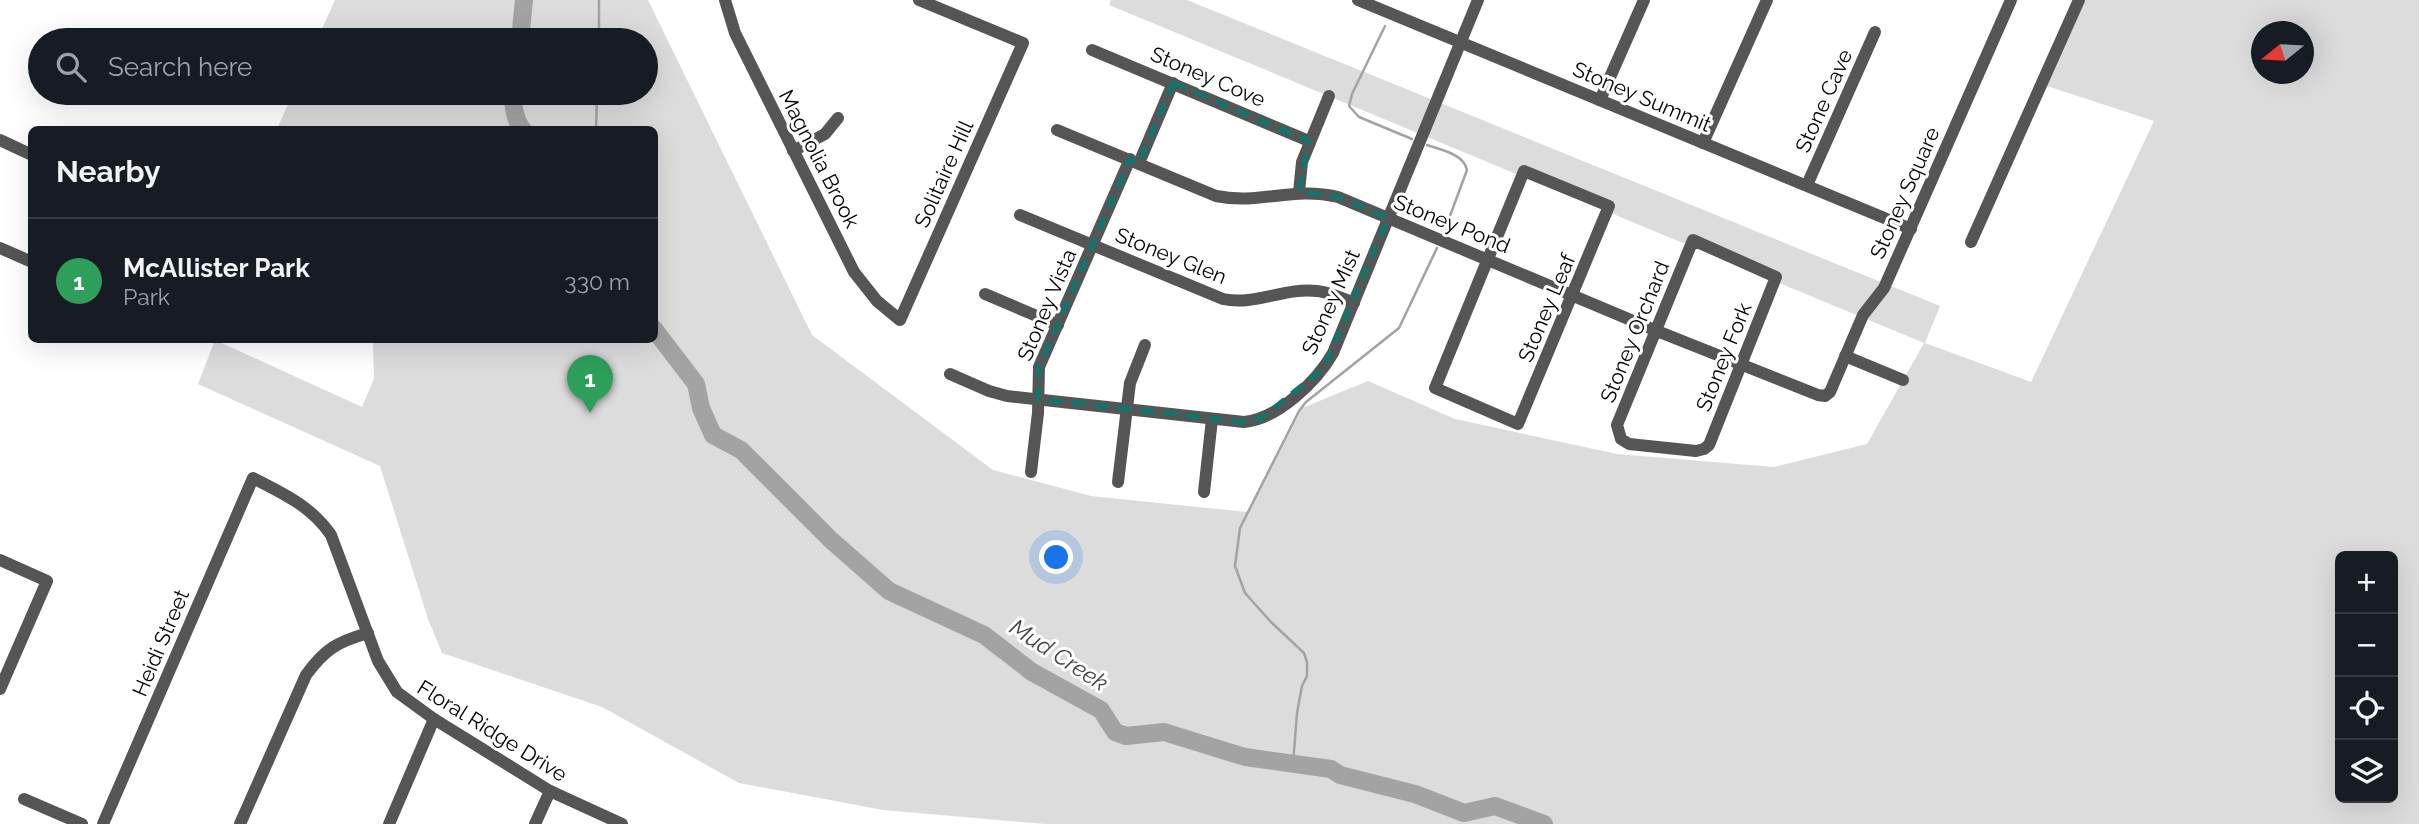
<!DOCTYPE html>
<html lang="en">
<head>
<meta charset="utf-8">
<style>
	:root { --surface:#171b24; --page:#20242c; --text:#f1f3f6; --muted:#9ea1a6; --line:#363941; --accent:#858687 }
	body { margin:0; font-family:Raleway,sans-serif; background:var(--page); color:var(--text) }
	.controls { position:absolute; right:21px; bottom:21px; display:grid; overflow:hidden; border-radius:10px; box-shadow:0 7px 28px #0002 }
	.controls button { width:63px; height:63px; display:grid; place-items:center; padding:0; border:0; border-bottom:2px solid var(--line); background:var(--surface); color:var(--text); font:35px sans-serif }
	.compass { position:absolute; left:2251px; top:21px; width:63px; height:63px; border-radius:50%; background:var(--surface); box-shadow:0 7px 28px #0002; rotate:252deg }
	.you { position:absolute; left:1057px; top:558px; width:24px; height:24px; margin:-18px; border:5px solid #fff; border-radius:50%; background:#1a73e8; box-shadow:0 0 0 10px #1a73e833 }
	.badge { display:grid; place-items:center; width:46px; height:46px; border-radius:50%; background:var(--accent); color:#fff; font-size:23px; font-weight:700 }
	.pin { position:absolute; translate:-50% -58px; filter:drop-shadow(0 2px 4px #0008) }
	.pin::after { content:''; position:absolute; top:37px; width:24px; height:21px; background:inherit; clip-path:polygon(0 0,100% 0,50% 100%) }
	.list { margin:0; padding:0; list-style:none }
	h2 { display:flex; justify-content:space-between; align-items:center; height:91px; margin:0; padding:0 28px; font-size:30px }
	h2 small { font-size:23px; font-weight:400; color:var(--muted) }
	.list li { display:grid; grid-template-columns:46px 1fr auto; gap:21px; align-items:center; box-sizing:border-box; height:126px; padding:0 28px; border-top:2px solid var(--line) }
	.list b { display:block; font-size:26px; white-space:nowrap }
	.list p { margin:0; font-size:23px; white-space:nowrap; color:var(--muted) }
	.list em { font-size:23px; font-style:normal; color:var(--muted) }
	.icon { flex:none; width:38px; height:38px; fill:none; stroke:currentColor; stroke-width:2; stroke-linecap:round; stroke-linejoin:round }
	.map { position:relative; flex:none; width:2419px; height:824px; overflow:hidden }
	.search { position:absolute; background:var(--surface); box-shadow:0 7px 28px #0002; left:28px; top:28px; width:630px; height:77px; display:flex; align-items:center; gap:18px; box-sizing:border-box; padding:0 24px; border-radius:38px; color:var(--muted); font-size:26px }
	.panel { position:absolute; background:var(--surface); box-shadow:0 7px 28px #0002; left:28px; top:126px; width:630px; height:217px; border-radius:10px }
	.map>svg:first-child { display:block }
	.green { fill:#dcdcdc; fill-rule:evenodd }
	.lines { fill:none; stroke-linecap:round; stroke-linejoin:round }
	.stream { stroke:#a3a3a3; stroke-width:2.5 }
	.river { stroke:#a3a3a3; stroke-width:18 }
	.minor { stroke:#555; stroke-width:12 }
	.marked { fill:none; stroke:#0f766e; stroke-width:5; stroke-dasharray:14 9; stroke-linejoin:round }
	.labels { text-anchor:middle; stroke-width:6; stroke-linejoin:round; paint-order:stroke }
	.street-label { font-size:21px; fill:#000; stroke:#fff }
	.water-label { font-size:23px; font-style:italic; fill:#444; stroke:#fff }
</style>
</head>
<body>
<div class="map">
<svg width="2419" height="824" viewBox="0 0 2419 824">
	<rect width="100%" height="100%" fill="#fff"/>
	<path class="green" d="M335 0H648L812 335 993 470 1091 496 1247 512 1302 408 1368 381 1455 419 1617 454 1774 467 1867 444 1924 343 1109 5 1111 0H1187L1940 306 1925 343 2031 382 2154 121 2044 85 2082 0H2419V824H1045L883 810 739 783 602 707 442 653 428 619 380 466 198 384 215 340 362 407 374 379 373 340H654V130L277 129 293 93H646V40H317ZM2262 32H2304V74H2262ZM2340 556H2393V798H2340Z"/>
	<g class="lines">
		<g class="stream">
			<path d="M1385 26 1352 94 1349 106 1359 117 1412 139"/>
			<path d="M599 40V0"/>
			<path d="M596 130 597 93"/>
			<path d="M1427 145C1441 150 1464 154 1467 170L1444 232"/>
			<path d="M1293 764 1297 713 1302 686 1307 676V662L1304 653 1271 622 1245 593 1235 566 1240 528 1299 411 1306 402 1399 328 1437 248"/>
		</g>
		<g class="river">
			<path d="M520 40 524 0"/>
			<path d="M514 93C512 104 515 121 523 130"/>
			<path d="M654 329 696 384 701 408 713 435 741 450 831 540 889 591 984 635 1032 672 1101 710 1115 732 1126 736 1164 732 1245 757 1331 769 1340 775 1415 794 1464 813 1495 806 1544 824"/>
		</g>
		<g class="minor">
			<path d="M725 0 735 33 854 272 877 301 900 320 1023 43 919 0"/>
			<path d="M1358 0 1911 229"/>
			<path d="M1092 50 1309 141"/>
			<path d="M1600 100 1644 0"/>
			<path d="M1057 130 1216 196C1261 205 1292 186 1338 197L1657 331 1818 395 1825 396 1830 392 1863 315 1884 288 2011 0"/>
			<path d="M0 140 32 155"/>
			<path d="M1703 143 1767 0"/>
			<path d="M793 151 825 134 838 118"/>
			<path d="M1139 163 1173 83"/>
			<path d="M1524 171 1609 206 1518 424 1435 388Z"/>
			<path d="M1807 185 1875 32"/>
			<path d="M1299 192 1302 162 1329 96"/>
			<path d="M1020 215 1223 299C1255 306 1285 287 1317 291 1329 292 1342 298 1354 303"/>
			<path d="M1693 240 1776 277 1709 445 1704 449 1696 451 1629 444 1621 439 1617 425Z"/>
			<path d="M1971 242 2079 0"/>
			<path d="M0 248 32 262"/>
			<path d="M985 294 1058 325"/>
			<path d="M1845 356 1903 380"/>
			<path d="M950 374 989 391 1007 396 1244 422C1278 419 1317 381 1333 353L1478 0"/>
			<path d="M1031 472 1038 413 1039 367 1130 159"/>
			<path d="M1118 482 1130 383 1145 345"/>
			<path d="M1204 492 1212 419"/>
			<path d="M0 560 47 581 0 689"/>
			<path d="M24 799 82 824"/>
			<path d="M103 824 253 478C284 494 311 506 331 535L378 661 397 692 434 719 550 791 622 824"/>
			<path d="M240 824 306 675C325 649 337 642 368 633"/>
			<path d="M389 824 434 719"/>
			<path d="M535 824 550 791"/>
		</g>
	</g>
	<path class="marked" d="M1173 83 1309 141 1299 191 1338 197 1388 218 1324 368 1260 419 1244 422 1038 399 1039 367 1130 159 1139 163Z"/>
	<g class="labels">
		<g class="street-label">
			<text transform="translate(1208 77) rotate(23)" y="7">Stoney Cove</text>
			<text transform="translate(1642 97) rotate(23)" y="7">Stoney Summit</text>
			<text transform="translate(1824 101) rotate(-66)" y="7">Stone Cave</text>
			<text transform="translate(819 159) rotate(63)" y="7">Magnolia Brook</text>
			<text transform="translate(944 174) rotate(-66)" y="7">Solitaire Hill</text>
			<text transform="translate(1905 193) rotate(-66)" y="7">Stoney Square</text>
			<text transform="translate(1452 224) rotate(22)" y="7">Stoney Pond</text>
			<text transform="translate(1171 256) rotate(22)" y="7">Stoney Glen</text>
			<text transform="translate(1331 302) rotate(-66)" y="7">Stoney Mist</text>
			<text transform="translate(1047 305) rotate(-67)" y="7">Stoney Vista</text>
			<text transform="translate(1547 308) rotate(-67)" y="7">Stoney Leaf</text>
			<text transform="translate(1635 332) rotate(-68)" y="7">Stoney Orchard</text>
			<text transform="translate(1724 357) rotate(-68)" y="7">Stoney Fork</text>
			<text transform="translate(161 643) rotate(-67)" y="7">Heidi Street</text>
			<text transform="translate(492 731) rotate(32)" y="7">Floral Ridge Drive</text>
		</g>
		<g class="water-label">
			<text transform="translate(1059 655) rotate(33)" y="8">Mud Creek</text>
		</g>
	</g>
</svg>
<div class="controls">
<button>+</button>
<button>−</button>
<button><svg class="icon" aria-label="locate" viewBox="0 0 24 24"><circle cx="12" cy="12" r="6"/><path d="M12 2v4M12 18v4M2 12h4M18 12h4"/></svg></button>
<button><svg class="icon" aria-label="layers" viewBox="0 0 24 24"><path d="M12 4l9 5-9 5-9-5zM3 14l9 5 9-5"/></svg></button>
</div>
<svg class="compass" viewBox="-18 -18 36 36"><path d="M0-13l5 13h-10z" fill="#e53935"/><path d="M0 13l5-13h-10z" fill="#9ea1a6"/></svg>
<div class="you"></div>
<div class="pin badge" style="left:590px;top:413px;background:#2e9e5b">1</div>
<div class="search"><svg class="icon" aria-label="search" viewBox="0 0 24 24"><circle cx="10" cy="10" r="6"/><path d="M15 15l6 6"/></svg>Search here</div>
<section class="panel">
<h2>Nearby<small></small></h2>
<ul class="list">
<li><span class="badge" style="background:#2e9e5b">1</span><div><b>McAllister Park</b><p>Park</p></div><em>330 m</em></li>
</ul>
</section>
</div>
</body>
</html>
